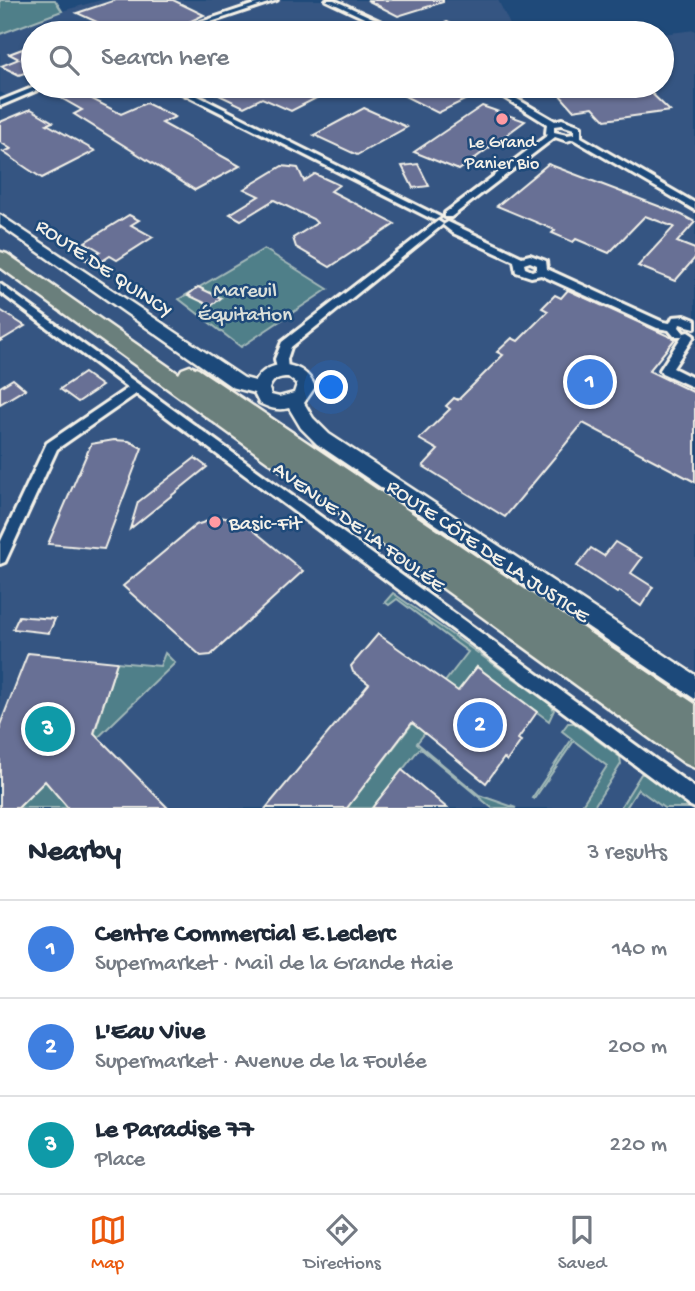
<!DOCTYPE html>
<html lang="en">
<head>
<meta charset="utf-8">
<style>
	:root { --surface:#fff; --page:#f2f2f3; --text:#1f2937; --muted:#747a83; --line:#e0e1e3; --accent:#ea580c }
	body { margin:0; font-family:"Gochi Hand",sans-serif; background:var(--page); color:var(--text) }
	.you { position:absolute; left:332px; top:388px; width:24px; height:24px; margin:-18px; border:5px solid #fff; border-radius:50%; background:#1a73e8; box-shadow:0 0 0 10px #1a73e833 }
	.badge { display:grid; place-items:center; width:46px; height:46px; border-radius:50%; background:var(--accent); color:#fff; font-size:23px; font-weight:700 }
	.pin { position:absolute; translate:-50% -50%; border:4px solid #fff; box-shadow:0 2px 7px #0006 }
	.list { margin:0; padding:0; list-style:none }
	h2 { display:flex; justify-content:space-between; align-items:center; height:91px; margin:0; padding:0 28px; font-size:30px }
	h2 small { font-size:23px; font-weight:400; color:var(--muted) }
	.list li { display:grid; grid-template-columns:46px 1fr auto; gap:21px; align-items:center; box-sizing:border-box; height:98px; padding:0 28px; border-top:2px solid var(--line) }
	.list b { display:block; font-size:26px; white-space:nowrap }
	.list p { margin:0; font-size:23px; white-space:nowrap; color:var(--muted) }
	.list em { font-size:23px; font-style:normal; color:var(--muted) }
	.icon { flex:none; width:38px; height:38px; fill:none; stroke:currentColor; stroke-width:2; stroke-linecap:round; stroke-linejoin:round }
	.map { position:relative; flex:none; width:695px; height:808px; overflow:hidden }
	.search { position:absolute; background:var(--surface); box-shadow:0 2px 5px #0004; left:21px; right:21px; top:21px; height:77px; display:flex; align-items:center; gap:18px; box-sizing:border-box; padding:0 24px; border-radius:38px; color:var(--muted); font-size:26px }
	.sheet { height:385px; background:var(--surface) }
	nav { display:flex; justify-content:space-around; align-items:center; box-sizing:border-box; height:98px; border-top:2px solid var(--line); background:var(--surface); font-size:19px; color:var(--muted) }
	nav a { display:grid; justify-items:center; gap:4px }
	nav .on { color:var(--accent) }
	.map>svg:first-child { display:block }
	.built { fill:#355582 }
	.green { fill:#507f89; stroke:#a2b8b8; stroke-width:2 }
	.building { fill:#676f95; stroke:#f4f1e8; stroke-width:2 }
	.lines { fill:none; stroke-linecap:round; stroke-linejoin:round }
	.street-casing { stroke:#f4f1e8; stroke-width:6 }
	.secondary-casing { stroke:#f4f1e8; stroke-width:5 }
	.highway-casing { stroke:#f4f1e8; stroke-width:5 }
	.street { fill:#1f4a7a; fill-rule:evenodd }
	.secondary { fill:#1f4a7a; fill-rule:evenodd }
	.highway { fill:#6b7f7c; fill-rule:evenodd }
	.poi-dot { fill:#ff9aa2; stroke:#1f4a7a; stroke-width:2.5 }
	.labels { text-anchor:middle; stroke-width:5; stroke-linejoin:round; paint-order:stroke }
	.far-poi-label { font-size:18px; fill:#f4f1e8; stroke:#1f4a7a }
	.street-label { font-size:21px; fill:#f4f1e8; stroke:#1f4a7a }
	.park-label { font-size:21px; fill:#dbe0da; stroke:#1f4a7a }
	.poi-label { font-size:21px; fill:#f4f1e8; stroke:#1f4a7a; text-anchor:start }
</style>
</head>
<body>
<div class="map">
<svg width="695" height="808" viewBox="0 0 695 808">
	<rect width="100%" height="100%" fill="#1f4a7a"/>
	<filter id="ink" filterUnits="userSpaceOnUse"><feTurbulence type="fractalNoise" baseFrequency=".0143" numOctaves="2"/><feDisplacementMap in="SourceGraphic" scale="14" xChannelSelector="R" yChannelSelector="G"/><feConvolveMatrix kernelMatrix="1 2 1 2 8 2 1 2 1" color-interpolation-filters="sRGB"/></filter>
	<g filter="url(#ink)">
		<path class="built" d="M101 0H498L514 33H33V86H662V34L695 30V808H0V99L7 96 0 92V34L62 11Z"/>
		<g class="green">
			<path d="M0 0H55L62 11 0 34Z"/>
			<path d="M264 249 328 289 241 347 179 299Z"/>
			<path d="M393 593 550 704 554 710 549 721 477 667 417 743 479 795 516 808H492L420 748 372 808H347L468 652 397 599 389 605 385 602Z"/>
			<path d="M165 653 175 663 49 785 68 808H18L95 732 117 662 160 666Z"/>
			<path d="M568 723H574L620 757 621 764 593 808H580L607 766 574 741 534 799 532 798 572 739 562 731Z"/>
			<path d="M641 774H646L692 808H664L638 789 626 808H620Z"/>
		</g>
		<g class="building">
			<path d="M116 0H173L204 15 165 33H121L77 13Z"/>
			<path d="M367 0H443V2L398 16Z"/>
			<path d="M447 22 470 33H419L418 31Z"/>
			<path d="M33 45V70L19 75 1 66 19 59 9 54Z"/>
			<path d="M74 86 86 93 84 94 86 96 121 114 146 103 175 117 162 123 240 166 195 190 74 114 82 110 54 94Z"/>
			<path d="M200 86H322L332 90 291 111 262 98 244 107Z"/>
			<path d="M385 86H459L477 94 438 113Z"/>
			<path d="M552 86H644L670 111 605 120 593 107 573 110Z"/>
			<path d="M482 106 525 121 459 170 414 152Z"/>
			<path d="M364 108 407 127 357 155 314 135Z"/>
			<path d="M31 109 53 122 47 124 95 151 42 178 28 169 3 152 11 149 0 142V122Z"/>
			<path d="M418 164 429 186 413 188 402 166Z"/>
			<path d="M548 164 682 215 695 222 677 242 695 249V258L675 281 638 266 674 227 645 216 609 253 576 239 573 242 552 233 555 230 497 206Z"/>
			<path d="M282 166 298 168 304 181 315 174 339 185 331 191 395 224 330 267 296 247 293 238 317 223 313 219 274 200 241 220 230 214 259 196 244 189Z"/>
			<path d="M129 215 139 220 131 225 153 237 117 260 110 256 96 265 86 260 100 251 85 242Z"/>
			<path d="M198 287 221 298 211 306 188 295Z"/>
			<path d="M568 290 675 339 649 371 695 393V482L583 423 505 517 423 466 438 450 419 439 450 409 446 406 454 398 458 400 503 355 497 352 512 338 518 341 548 311 542 308 555 295 561 298Z"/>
			<path d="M0 310 25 326 0 341Z"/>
			<path d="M84 373 102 386 78 402 60 389Z"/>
			<path d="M13 379 25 389 0 404V387Z"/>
			<path d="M114 440 129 441 142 448 104 549 48 544 91 444Z"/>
			<path d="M195 458 207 467 130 529 138 502Z"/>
			<path d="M220 517 242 521 303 571 211 655 201 656 123 586 196 525Z"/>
			<path d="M615 542 642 558 631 573 653 587 641 606 619 591 617 593 577 566 591 548 604 556Z"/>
			<path d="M19 616 28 617 55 619 49 633 13 629Z"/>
			<path d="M378 634 458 691 477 667 537 712 518 739 521 741 507 761 504 758 486 783 412 723 347 808H266L369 684 353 672 351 666Z"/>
			<path d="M28 653 117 662 94 733 168 808H68L45 781 18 808H0V725Z"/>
			<path d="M402 770 447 808H372Z"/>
		</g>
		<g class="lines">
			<defs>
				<g id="street">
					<path d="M267 0H277L178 33H168Z"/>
					<path d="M326 0H334L405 33H396Z"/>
					<path d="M37 86H47L0 106V101Z"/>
					<path d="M168 86H178L440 217 435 220 432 219Z"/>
					<path d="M486 86H495L555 121 562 119 581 126V137L695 203V210L573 139 567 141 555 137 451 217H445V213L548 135 546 133 547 124ZM561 125 574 129V134L567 135 554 132V126Z"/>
					<path d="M438 221 443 224 441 226 291 347 287 359 288 371 282 375 278 374 275 359 282 342Z"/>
					<path d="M448 222 522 257 530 255 546 261 547 269 663 322 670 323 673 317 685 316 695 320V328L680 324 679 327 684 333 682 336H674L669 330 657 328 541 275 531 277 516 272 514 261 453 233 443 225ZM530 262 537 265V269L532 271 525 268 524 264Z"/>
					<path d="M0 284 695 788V808L689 805 136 394 57 449 5 562 0 564V543L47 443 128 388 0 292Z"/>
					<path d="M688 332 694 336 673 368 695 379V388L662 373 660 370 684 333Z"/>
				</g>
				<path id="secondary" d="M0 215 244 378 255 381C269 357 305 361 315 387L304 403 313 418 329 434 695 675V699L317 444 301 428 289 408C277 411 270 408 259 403L254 393 232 387 0 225ZM288 377 297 384 294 393 279 397 271 395 269 389C272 379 279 377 288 377Z"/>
				<path id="highway" d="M0 252 7 254 179 374 182 369 190 366 198 369 695 704V768L684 763 0 267Z"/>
			</defs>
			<use href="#street" class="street-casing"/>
			<use href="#secondary" class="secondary-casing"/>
			<use href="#highway" class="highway-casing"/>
			<use href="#street" class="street"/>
			<use href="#secondary" class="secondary"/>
			<use href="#highway" class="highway"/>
		</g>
	</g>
	<g class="poi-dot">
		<circle cx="502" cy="119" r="7"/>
		<circle cx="215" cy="522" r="7"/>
	</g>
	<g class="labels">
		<g class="far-poi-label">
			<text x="502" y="147">Le Grand<tspan x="502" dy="21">Panier Bio</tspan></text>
		</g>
		<g class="street-label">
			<text transform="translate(105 267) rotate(34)" y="7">ROUTE DE QUINCY</text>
			<text transform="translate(360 526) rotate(36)" y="7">AVENUE DE LA FOULÉE</text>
			<text transform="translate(489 550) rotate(34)" y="7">ROUTE CÔTE DE LA JUSTICE</text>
		</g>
		<g class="park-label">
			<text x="245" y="296">Mareuil<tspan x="245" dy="24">Équitation</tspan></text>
		</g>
		<g class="poi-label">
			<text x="229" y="529">Basic-Fit</text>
		</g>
	</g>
</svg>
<div class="you"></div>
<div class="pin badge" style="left:590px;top:382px;background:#3f7fe0">1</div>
<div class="pin badge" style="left:480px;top:725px;background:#3f7fe0">2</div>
<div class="pin badge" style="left:48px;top:729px;background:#0f9aa8">3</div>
<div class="search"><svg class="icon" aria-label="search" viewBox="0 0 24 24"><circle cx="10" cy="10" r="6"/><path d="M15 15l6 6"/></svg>Search here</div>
</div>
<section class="sheet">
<h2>Nearby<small>3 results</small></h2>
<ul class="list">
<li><span class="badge" style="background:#3f7fe0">1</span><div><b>Centre Commercial E.Leclerc</b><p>Supermarket · Mail de la Grande Haie</p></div><em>140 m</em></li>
<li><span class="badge" style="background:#3f7fe0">2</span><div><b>L'Eau Vive</b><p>Supermarket · Avenue de la Foulée</p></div><em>200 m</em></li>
<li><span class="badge" style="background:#0f9aa8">3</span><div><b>Le Paradise 77</b><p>Place</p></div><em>220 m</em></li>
</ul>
</section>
<nav>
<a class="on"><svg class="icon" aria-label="map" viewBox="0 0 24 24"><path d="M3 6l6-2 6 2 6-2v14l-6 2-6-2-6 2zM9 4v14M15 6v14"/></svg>Map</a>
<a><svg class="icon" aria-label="directions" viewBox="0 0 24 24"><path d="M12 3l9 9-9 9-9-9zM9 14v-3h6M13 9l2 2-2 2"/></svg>Directions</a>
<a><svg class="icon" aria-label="saved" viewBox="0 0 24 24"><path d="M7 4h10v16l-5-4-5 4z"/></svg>Saved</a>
</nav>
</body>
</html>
